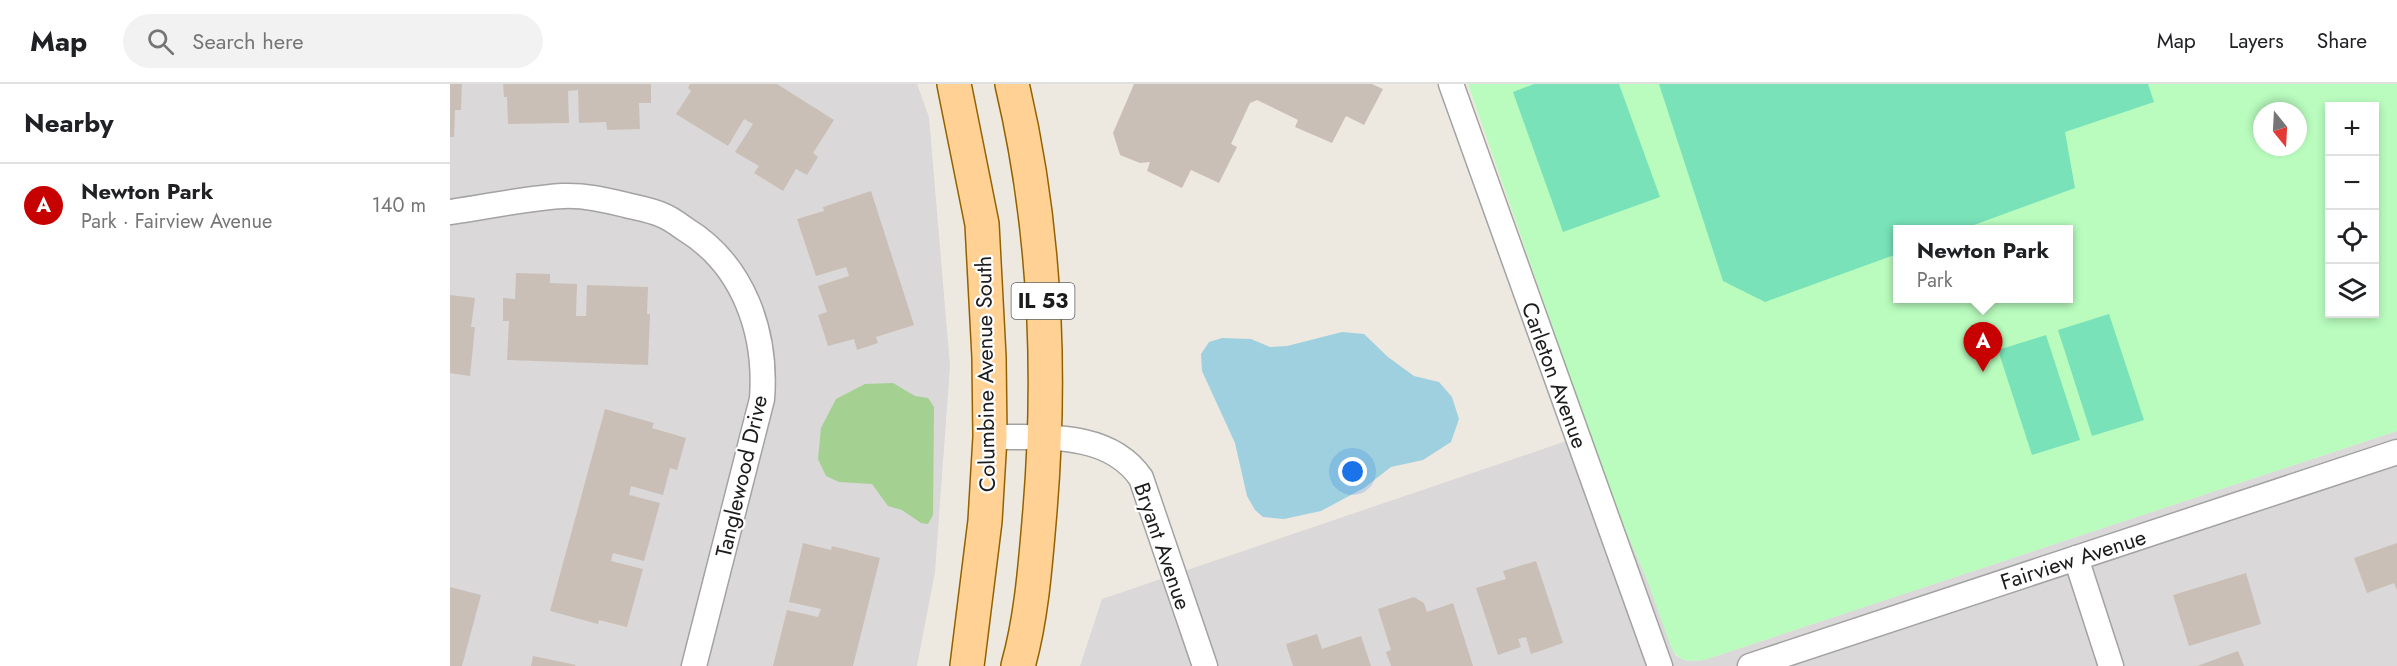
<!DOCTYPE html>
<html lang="en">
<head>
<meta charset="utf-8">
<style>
	:root { --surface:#fff; --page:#f2f2f2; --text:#202124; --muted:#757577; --line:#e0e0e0; --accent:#c70000 }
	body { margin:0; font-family:Jost,sans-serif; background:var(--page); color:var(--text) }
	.controls { position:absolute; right:18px; top:18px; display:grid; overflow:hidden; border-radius:0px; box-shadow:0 3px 9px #0003 }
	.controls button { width:54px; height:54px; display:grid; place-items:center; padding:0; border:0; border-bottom:2px solid var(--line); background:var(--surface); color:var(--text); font:30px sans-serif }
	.compass { position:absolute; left:1803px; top:18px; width:54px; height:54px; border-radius:50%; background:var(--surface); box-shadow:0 3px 9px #0003; rotate:162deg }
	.you { position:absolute; left:903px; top:388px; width:21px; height:21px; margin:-15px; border:4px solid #fff; border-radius:50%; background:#1a73e8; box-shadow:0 0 0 9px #1a73e833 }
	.badge { display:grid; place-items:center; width:39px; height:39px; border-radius:50%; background:var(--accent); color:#fff; font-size:20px; font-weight:700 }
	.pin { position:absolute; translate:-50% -50px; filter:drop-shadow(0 2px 3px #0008) }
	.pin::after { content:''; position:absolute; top:32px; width:21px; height:18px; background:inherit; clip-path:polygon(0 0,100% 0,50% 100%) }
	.popup { position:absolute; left:1443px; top:141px; width:180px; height:78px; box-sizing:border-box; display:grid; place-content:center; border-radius:0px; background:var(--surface); filter:drop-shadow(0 2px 4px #0005); font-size:20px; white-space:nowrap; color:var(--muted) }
	.popup b { font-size:22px; color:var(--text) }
	.popup::after { content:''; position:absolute; left:50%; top:100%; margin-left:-12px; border:12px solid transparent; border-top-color:var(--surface) }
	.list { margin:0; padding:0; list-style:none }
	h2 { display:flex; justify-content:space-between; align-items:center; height:78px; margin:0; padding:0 24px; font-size:26px }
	h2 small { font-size:20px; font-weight:400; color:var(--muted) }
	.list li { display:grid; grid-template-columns:39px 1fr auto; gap:18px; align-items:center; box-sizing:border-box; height:84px; padding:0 24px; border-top:2px solid var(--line) }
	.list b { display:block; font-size:22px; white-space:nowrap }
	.list p { margin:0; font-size:20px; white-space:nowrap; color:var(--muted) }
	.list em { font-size:20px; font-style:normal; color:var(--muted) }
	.icon { flex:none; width:33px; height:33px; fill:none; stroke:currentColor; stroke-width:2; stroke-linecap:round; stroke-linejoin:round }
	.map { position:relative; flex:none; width:1947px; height:582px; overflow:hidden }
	header { display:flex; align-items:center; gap:36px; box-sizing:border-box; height:84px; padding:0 30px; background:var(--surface); border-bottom:2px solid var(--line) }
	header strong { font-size:28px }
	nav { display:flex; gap:33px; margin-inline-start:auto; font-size:21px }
	.search { width:420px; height:54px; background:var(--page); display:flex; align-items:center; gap:15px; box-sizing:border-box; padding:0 21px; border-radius:33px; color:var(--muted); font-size:22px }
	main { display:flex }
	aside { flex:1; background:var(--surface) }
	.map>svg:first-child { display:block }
	.residential { fill:#dad8d8 }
	.forest { fill:#a4d092 }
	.park { fill:#b9fcbe; fill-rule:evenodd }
	.pitch { fill:#79e2b9 }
	.water { fill:#9ed0df }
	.building { fill:#cabfb6 }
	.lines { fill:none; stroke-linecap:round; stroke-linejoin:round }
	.minor-casing { stroke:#a3a3a3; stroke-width:27 }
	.primary-casing { stroke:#936200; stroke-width:36 }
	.minor { stroke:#fff; stroke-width:24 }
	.primary { stroke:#ffd194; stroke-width:33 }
	.labels { text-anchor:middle; stroke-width:4.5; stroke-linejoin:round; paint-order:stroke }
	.shield { fill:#fff; stroke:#606060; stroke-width:1.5 }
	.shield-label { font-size:21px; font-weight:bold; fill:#1c1c1c }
	.street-label { font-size:22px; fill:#1c1c1c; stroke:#fff }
</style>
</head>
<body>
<header>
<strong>Map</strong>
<div class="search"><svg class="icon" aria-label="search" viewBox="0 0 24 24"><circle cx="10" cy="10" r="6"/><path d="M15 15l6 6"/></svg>Search here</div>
<nav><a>Map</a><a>Layers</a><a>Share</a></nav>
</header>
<main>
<aside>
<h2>Nearby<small></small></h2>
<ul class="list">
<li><span class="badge">A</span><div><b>Newton Park</b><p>Park · Fairview Avenue</p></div><em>140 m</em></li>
</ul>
</aside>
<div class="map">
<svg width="1947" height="582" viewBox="0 0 1947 582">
	<rect width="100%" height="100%" fill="#eee9e0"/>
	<g class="residential">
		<path d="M0 0H467L479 33 500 282 485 488 467 582H0Z"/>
		<path d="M1947 347V582H630L652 515 1140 349 1163 417 1198 498 1221 562 1226 572 1238 577 1254 576Z"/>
	</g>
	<path class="forest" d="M443 299 465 312 478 314 484 323 483 431 478 440 471 439 452 426 438 422 422 400 389 398 376 392 368 375 371 344 386 315 415 300Z"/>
	<path class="park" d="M1018 0H1947V347L1254 576C1237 577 1230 579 1221 563L1198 498 1163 417ZM1880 22H1924V230H1880ZM1812 27H1848V63H1812ZM1448 146H1618V214H1448Z"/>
	<g class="pitch">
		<path d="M1084 0H1169L1210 113 1113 148 1063 8Z"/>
		<path d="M1209 0H1698L1704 18 1615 48 1625 104 1513 145 1448 146 1447 170 1315 218 1273 197Z"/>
		<path d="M1659 230 1694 336 1642 352 1608 246Z"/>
		<path d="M1596 251 1630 356 1582 371 1548 266Z"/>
	</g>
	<path class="water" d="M892 248 914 250 938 273 964 292 989 298 1002 313 1009 335 1001 358 973 376 941 383 914 404 871 427 834 435 813 433 805 426 797 412 785 359 752 287 751 270 759 258 772 254 801 255 820 263 837 262Z"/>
	<g class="building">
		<path d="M0 0H12L11 26H5L4 53H0Z"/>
		<path d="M53 0H201V19H189L190 45 157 46 156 38 129 39 128 6 118 7 119 39 58 40 57 13H54Z"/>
		<path d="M240 0H327L384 36 363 69 368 73 357 91 346 85 333 107 304 89 309 82 285 68 303 40 294 35 278 62 226 30 241 7 238 4Z"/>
		<path d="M684 0H922L933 5 914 41 896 32 882 59 845 43 848 36 807 16 800 19 781 60 787 63 769 99 741 86 732 104 697 87 700 78 690 79 670 71 663 49Z"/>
		<path d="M421 107 464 241 426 253 428 259 407 266 404 255 378 262 368 231 377 228 368 202 399 192 396 183 366 192 347 135 374 127 373 123Z"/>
		<path d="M66 189 100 190V199L127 200 126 232H136L137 201 198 203 197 230H200L198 281 57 276 59 237H53V214L65 215Z"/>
		<path d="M0 211 25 214 21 243H25L20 292 0 289Z"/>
		<path d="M155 325 204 339 202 344 236 354 227 386 220 384 213 411 181 402 179 411 210 419 194 477 163 469 161 477 193 485 177 543 149 536 148 540 100 527Z"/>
		<path d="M353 459 381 466 382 462 430 474 403 582H323L337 526 368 533 371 525 339 518Z"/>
		<path d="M1947 459V506L1944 499 1917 509 1904 474Z"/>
		<path d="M1086 477 1113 559 1081 570 1076 553 1068 555 1071 563 1048 571 1026 504 1056 495 1053 487Z"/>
		<path d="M1796 489 1811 540 1739 562 1723 511Z"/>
		<path d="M0 503 31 511 12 582H0Z"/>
		<path d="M964 513 974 519 977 528 1003 519 1023 582H941L936 568 941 566 928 525Z"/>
		<path d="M867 550 872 565 911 552 921 582H843L836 560Z"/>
		<path d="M1788 567 1794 582H1747Z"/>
		<path d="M83 572 126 581 125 582H81Z"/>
	</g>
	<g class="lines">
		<defs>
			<g id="minor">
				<path d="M1001 0 1210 582"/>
				<path d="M0 128C37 123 76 114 113 112 135 111 155 116 176 121 188 124 201 126 212 131 220 134 228 140 235 145 294 181 317 249 312 315L244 582"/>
				<path d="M540 353C592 354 658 346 691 394L755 582"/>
				<path d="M1626 474 1661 582"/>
				<path d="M1300 582 1947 368"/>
			</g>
			<g id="primary">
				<path d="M504 0 532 140 539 273 540 353 535 437 517 582"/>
				<path d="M562 0C596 144 602 291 589 438 585 485 581 536 568 582"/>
			</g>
		</defs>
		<use href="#minor" class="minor-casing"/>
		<use href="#primary" class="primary-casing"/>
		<use href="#minor" class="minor"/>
		<use href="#primary" class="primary"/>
	</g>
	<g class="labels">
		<rect class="shield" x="561.5" y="199" width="63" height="36" rx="4.5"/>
		<g class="shield-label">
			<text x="593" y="224">IL 53</text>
		</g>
		<g class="street-label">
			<text transform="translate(535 290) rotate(-91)" y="8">Columbine Avenue South</text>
			<text transform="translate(1105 291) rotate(70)" y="8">Carleton Avenue</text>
			<text transform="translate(291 392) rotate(-77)" y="8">Tanglewood Drive</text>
			<text transform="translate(713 462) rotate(71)" y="8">Bryant Avenue</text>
			<text transform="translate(1623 475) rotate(-18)" y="8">Fairview Avenue</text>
		</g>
	</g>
</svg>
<div class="controls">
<button>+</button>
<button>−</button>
<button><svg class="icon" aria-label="locate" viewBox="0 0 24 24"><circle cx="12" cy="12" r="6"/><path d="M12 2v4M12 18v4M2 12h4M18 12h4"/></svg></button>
<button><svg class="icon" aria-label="layers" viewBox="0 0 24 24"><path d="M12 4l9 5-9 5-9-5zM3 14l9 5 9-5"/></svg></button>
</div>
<svg class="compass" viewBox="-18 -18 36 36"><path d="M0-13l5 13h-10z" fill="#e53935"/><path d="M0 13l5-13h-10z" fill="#757577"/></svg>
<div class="you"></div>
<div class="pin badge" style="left:1533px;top:288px">A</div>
<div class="popup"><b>Newton Park</b>Park</div>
</div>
</main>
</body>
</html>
